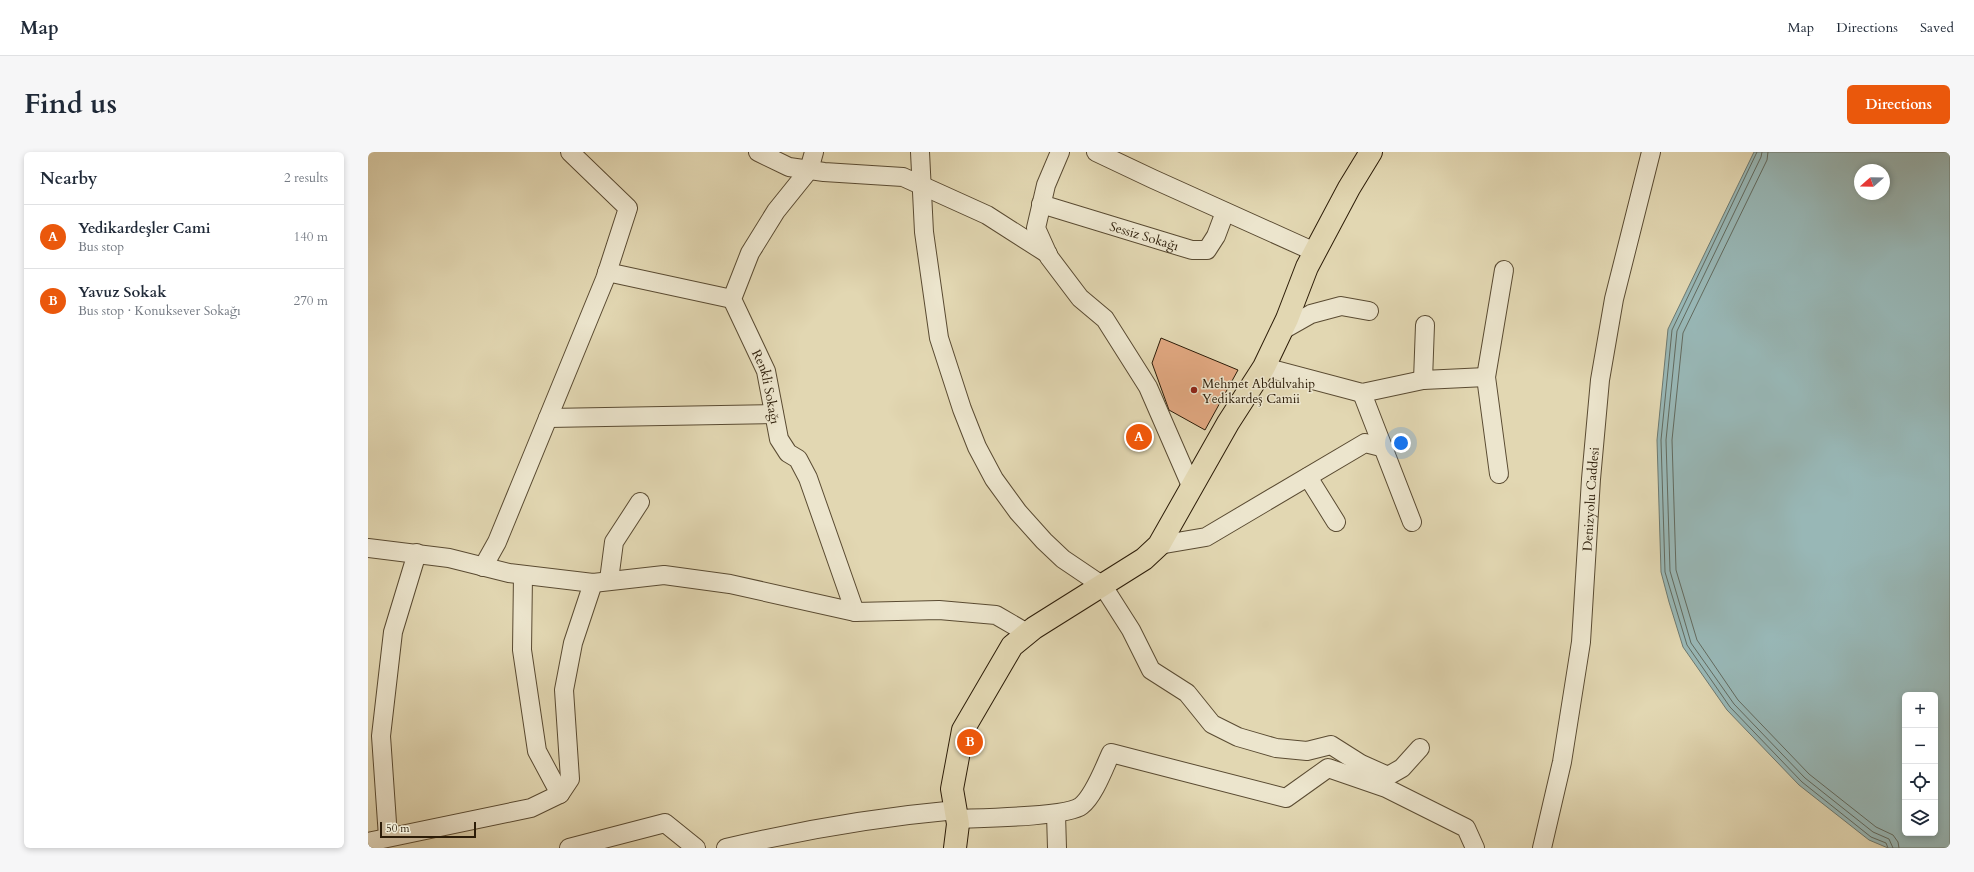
<!DOCTYPE html>
<html lang="en">
<head>
<meta charset="utf-8">
<style>
	:root { --surface:#fff; --page:#f6f6f7; --text:#1f2937; --muted:#747a83; --line:#e0e1e3; --accent:#ea580c }
	body { margin:0; font-family:Cardo,serif; background:var(--page); color:var(--text) }
	.controls { position:absolute; right:12px; bottom:12px; display:grid; overflow:hidden; border-radius:6px; box-shadow:0 2px 6px #0003 }
	.controls button { width:36px; height:36px; display:grid; place-items:center; padding:0; border:0; border-bottom:1px solid var(--line); background:var(--surface); color:var(--text); font:20px sans-serif }
	.compass { position:absolute; left:1486px; top:12px; width:36px; height:36px; border-radius:50%; background:var(--surface); box-shadow:0 2px 6px #0003; rotate:250deg }
	.scale { position:absolute; left:12px; bottom:10px; width:96px; box-sizing:border-box; padding-left:4px; border:2px solid #2c1c08; border-top:0; font-size:11px; line-height:14px; white-space:nowrap; color:#2c1c08; -webkit-text-stroke:3px #ece5cd; paint-order:stroke }
	.you { position:absolute; left:1033px; top:291px; width:14px; height:14px; margin:-10px; border:3px solid #fff; border-radius:50%; background:#1a73e8; box-shadow:0 0 0 6px #1a73e833 }
	.badge { display:grid; place-items:center; width:26px; height:26px; border-radius:50%; background:var(--accent); color:#fff; font-size:13px; font-weight:700 }
	.pin { position:absolute; translate:-50% -50%; border:2px solid #fff; box-shadow:0 1px 4px #0006 }
	.list { margin:0; padding:0; list-style:none }
	h2 { display:flex; justify-content:space-between; align-items:center; height:52px; margin:0; padding:0 16px; font-size:17px }
	h2 small { font-size:13px; font-weight:400; color:var(--muted) }
	.list li { display:grid; grid-template-columns:26px 1fr auto; gap:12px; align-items:center; box-sizing:border-box; height:64px; padding:0 16px; border-top:1px solid var(--line) }
	.list b { display:block; font-size:15px; white-space:nowrap }
	.list p { margin:0; font-size:13px; white-space:nowrap; color:var(--muted) }
	.list em { font-size:13px; font-style:normal; color:var(--muted) }
	.icon { flex:none; width:22px; height:22px; fill:none; stroke:currentColor; stroke-width:2; stroke-linecap:round; stroke-linejoin:round }
	.map { position:relative; flex:none; width:1582px; height:696px; overflow:hidden; border-radius:6px }
	header { display:flex; align-items:center; gap:24px; box-sizing:border-box; height:56px; padding:0 20px; background:var(--surface); border-bottom:1px solid var(--line) }
	header strong { font-size:19px }
	nav { display:flex; gap:22px; margin-inline-start:auto; font-size:14px }
	.intro { display:flex; align-items:center; justify-content:space-between; box-sizing:border-box; height:96px; padding:0 24px }
	h1 { margin:0; font-size:28px }
	.button { padding:10px 18px; border-radius:6px; background:var(--accent); color:#fff; font-size:14px; font-weight:700 }
	main { display:flex; gap:24px; padding:0 24px }
	aside { flex:1; background:var(--surface); border-radius:6px; box-shadow:0 2px 6px #0003 }
	.map>svg:first-child { display:block }
	.water { fill:#98b7b6; stroke:#6d7970; fill-rule:evenodd }
	.lines { fill:none; stroke-linecap:round; stroke-linejoin:round }
	.shore { stroke:#626a5f; stroke-width:1 }
	.building { fill:#e0a780; stroke:#2c1c08 }
	.minor-casing { stroke:#5a4b32; stroke-width:20 }
	.major-casing { stroke:#2c1c08; stroke-width:24 }
	.minor { stroke:#ece5cd; stroke-width:18 }
	.major { stroke:#e2d7b2; stroke-width:22 }
	.poi-dot { fill:#8f2418; stroke:#ece5cd; stroke-width:1.5 }
	.labels { text-anchor:middle; stroke-width:3; stroke-linejoin:round; paint-order:stroke }
	.street-label { font-size:13px; fill:#2c1c08; stroke:#ece5cd }
	.poi-label { font-size:13px; fill:#2c1c08; stroke:#ece5cd; text-anchor:start }
</style>
</head>
<body>
<header>
<strong>Map</strong>
<nav><a>Map</a><a>Directions</a><a>Saved</a></nav>
</header>
<div class="intro"><h1>Find us</h1><a class="button">Directions</a></div>
<main>
<aside>
<h2>Nearby<small>2 results</small></h2>
<ul class="list">
<li><span class="badge">A</span><div><b>Yedikardeşler Cami</b><p>Bus stop</p></div><em>140 m</em></li>
<li><span class="badge">B</span><div><b>Yavuz Sokak</b><p>Bus stop · Konuksever Sokağı</p></div><em>270 m</em></li>
</ul>
</aside>
<div class="map">
<svg width="1582" height="696" viewBox="0 0 1582 696">
	<rect width="100%" height="100%" fill="#e2d7b2"/>
	<filter id="stains"><feTurbulence type="fractalNoise" baseFrequency=".005" numOctaves="4"/><feColorMatrix values="0 0 0 0 .2 0 0 0 0 .09 0 0 0 0 .02 0 0 0 .5 -.17"/></filter>
	<radialGradient id="worn" r=".72"><stop offset=".6" stop-color="#630" stop-opacity="0"/><stop offset="1" stop-color="#630" stop-opacity=".3"/></radialGradient>
	<path class="water" d="M1386 0H1582V696H1520L1501 688 1431 633 1359 558 1315 495 1301 450 1293 420 1289 288 1300 177ZM1492 18H1516V42H1492ZM1537 543H1567V681H1537Z"/>
	<g class="lines">
		<g class="shore">
			<path d="M1389 0 1304 178 1293 288 1297 420 1319 493 1362 555 1434 630 1503 685 1518 691 1520 696"/>
			<path d="M1394 0 1393 5 1309 179 1298 288 1302 419 1323 491 1366 552 1437 626 1505 680 1521 687 1525 696"/>
			<path d="M1400 0 1399 8 1315 181 1304 288 1308 418 1329 488 1370 548 1441 622 1508 675 1525 683 1530 690 1531 696"/>
		</g>
	</g>
	<path class="building" d="M793 186 870 218 837 278 801 258 784 211Z"/>
	<g class="lines">
		<defs>
			<g id="minor">
				<path d="M390 0 421 15 456 20 535 25 619 63 680 102"/>
				<path id="s1" d="M446 0 441 18 408 59 382 101 364 147 398 219 411 287 420 301 430 307 440 326 487 460"/>
				<path d="M552 0 556 80 571 186 594 257 609 295 626 327 650 360 676 389 695 407 735 434 763 478 783 518 819 541 844 572 870 585 908 596 939 599 963 593 993 612 1020 624 1034 616 1052 596"/>
				<path d="M692 0 678 33 668 76 681 105 712 146 737 167 780 235 824 336"/>
				<path d="M728 0 785 27 947 100"/>
				<path id="s2" d="M673 52 824 98H839L848 84 857 60"/>
				<path d="M239 120 364 147"/>
				<path d="M913 179 943 162 973 154 1001 159"/>
				<path d="M896 215 994 241 1055 228 1118 225"/>
				<path d="M1055 228 1057 173"/>
				<path d="M994 241 1044 370"/>
				<path d="M180 266 406 262"/>
				<path d="M1131 322 1118 225 1136 118"/>
				<path d="M940 325 968 370"/>
				<path d="M791 393 838 385 997 291 1013 295"/>
				<path d="M0 396 81 406 141 421 225 431 296 423 362 432 487 460 571 458 628 463 659 481"/>
				<path d="M115 415 129 390 237 127 260 56 202 0"/>
				<path d="M155 423 154 498 169 599 192 642"/>
				<path d="M241 428 246 390 272 350"/>
				<path d="M688 662 689 696"/>
				<path d="M589 667C611 666 699 665 713 654 726 644 736 616 743 601L918 646 960 616 1018 636 1098 676 1107 696"/>
				<path d="M20 685 13 584 25 480 49 401"/>
				<path d="M0 690 163 656 192 642 202 627 196 538 205 491 225 431"/>
				<path d="M201 696 297 671 328 696"/>
				<path d="M358 696C434 678 510 665 588 658"/>
				<path id="s3" d="M1174 696 1194 610 1213 490 1223 327 1232 228 1246 147 1283 0"/>
			</g>
			<path id="major" d="M587 696 590 672 584 637 595 578 644 494 666 476 776 407 791 393 860 271 896 215 919 167 939 115 981 36 1003 0"/>
		</defs>
		<use href="#minor" class="minor-casing"/>
		<use href="#major" class="major-casing"/>
		<use href="#minor" class="minor"/>
		<use href="#major" class="major"/>
	</g>
	<circle class="poi-dot" cx="826" cy="238" r="4"/>
	<g class="labels">
		<g class="street-label">
			<text dy="5" stroke="none"><textPath href="#s2" startOffset="108">Sessiz Sokağı</textPath></text>
			<text dy="5" stroke="none"><textPath href="#s1" startOffset="265">Renkli Sokağı</textPath></text>
			<text dy="5" stroke="none"><textPath href="#s3" startOffset="353">Denizyolu Caddesi</textPath></text>
		</g>
		<g class="poi-label">
			<text x="834" y="236">Mehmet Abdulvahip<tspan x="834" dy="15">Yedikardeş Camii</tspan></text>
		</g>
	</g>
	<rect width="100%" height="100%" filter="url(#stains)"/>
	<rect width="100%" height="100%" fill="url(#worn)"/>
</svg>
<div class="controls">
<button>+</button>
<button>−</button>
<button><svg class="icon" aria-label="locate" viewBox="0 0 24 24"><circle cx="12" cy="12" r="6"/><path d="M12 2v4M12 18v4M2 12h4M18 12h4"/></svg></button>
<button><svg class="icon" aria-label="layers" viewBox="0 0 24 24"><path d="M12 4l9 5-9 5-9-5zM3 14l9 5 9-5"/></svg></button>
</div>
<svg class="compass" viewBox="-18 -18 36 36"><path d="M0-13l5 13h-10z" fill="#e53935"/><path d="M0 13l5-13h-10z" fill="#747a83"/></svg>
<div class="scale">50 m</div>
<div class="you"></div>
<div class="pin badge" style="left:771px;top:285px">A</div>
<div class="pin badge" style="left:602px;top:590px">B</div>
</div>
</main>
</body>
</html>
